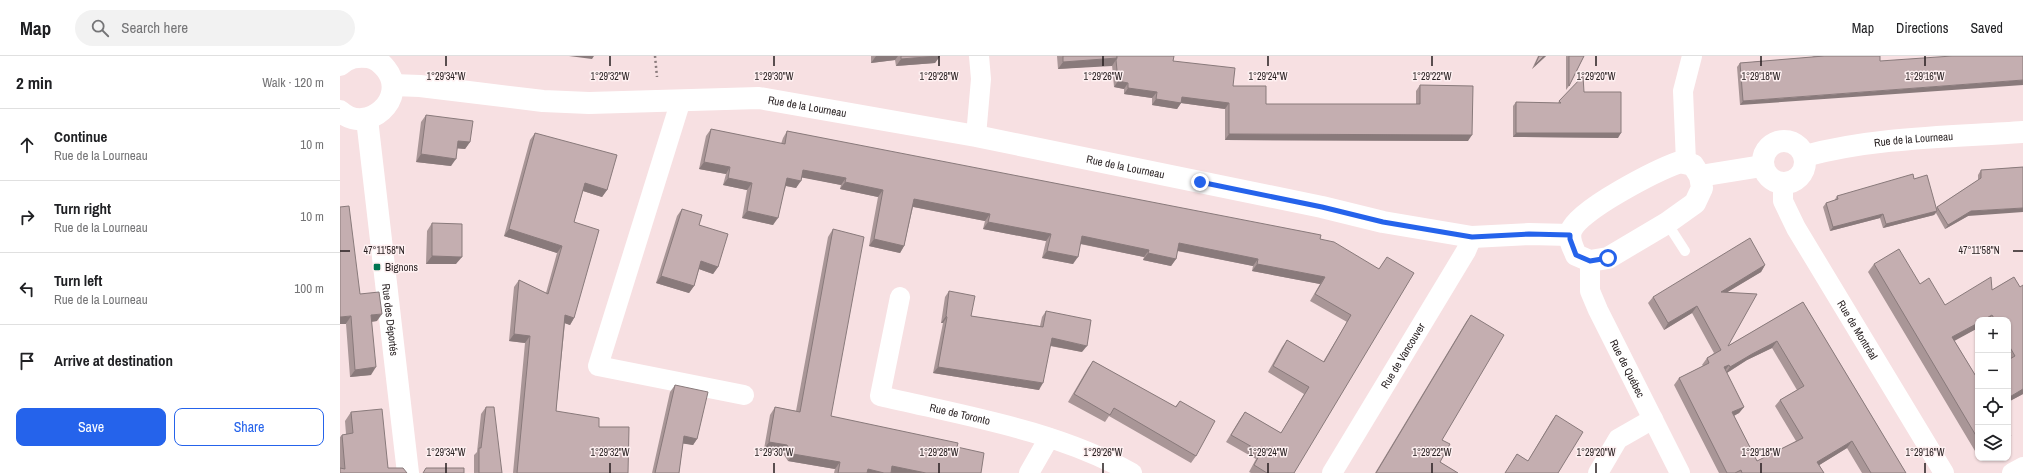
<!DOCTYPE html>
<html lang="en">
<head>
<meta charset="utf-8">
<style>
	:root { --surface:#fff; --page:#f2f2f2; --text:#202124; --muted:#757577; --line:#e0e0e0; --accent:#2563eb }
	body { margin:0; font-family:"Archivo Narrow",sans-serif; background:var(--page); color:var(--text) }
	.controls { position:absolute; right:12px; bottom:12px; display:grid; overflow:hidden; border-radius:8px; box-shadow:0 1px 3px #0004 }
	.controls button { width:36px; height:36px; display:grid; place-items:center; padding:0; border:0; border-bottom:1px solid var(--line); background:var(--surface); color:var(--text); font:20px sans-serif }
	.stop { position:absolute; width:12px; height:12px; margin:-9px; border:3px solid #2563eb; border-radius:50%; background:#fff }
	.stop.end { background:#2563eb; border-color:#fff; box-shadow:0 1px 4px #0008 }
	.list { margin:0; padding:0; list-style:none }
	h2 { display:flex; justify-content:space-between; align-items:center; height:52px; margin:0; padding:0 16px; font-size:17px }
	h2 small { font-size:13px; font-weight:400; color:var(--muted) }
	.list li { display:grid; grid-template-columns:26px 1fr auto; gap:12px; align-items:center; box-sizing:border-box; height:72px; padding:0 16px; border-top:1px solid var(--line) }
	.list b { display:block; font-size:15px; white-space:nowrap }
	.list p { margin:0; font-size:13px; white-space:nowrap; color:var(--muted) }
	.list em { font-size:13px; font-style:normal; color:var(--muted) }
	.actions { display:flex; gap:8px; padding:12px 16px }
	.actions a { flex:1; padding:9px 0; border:1px solid var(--accent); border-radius:8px; text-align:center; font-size:14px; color:var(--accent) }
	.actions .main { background:var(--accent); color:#fff }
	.icon { flex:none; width:22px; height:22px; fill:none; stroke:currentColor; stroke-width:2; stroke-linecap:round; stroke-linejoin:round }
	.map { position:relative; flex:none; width:1683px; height:417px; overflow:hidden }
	header { display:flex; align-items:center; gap:24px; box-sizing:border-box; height:56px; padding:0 20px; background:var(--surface); border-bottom:1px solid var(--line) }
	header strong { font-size:19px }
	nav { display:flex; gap:22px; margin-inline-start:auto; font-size:14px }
	.search { width:280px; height:36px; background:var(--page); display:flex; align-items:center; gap:10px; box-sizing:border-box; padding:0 14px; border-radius:22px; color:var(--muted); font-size:15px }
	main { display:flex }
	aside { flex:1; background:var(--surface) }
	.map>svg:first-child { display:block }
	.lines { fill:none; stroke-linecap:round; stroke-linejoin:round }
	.path { stroke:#897a7b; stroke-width:2.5; stroke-dasharray:2 3; stroke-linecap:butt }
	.service { stroke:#fff; stroke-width:10 }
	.minor { stroke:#fff; stroke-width:20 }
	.tertiary { stroke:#fff; stroke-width:22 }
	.wall { fill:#a99697; fill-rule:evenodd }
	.shaded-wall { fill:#897a7b }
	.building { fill:#c4aeb0; stroke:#897a7b; fill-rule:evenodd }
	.route { stroke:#2563eb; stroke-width:5 }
	.ticks { fill:none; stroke:#261e1f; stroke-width:1.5 }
	.poi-dot { fill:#007652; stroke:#fef0f1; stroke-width:1.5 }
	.labels { text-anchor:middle; stroke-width:3; stroke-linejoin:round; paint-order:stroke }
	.street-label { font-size:11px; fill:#261e1f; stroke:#fef0f1 }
	.poi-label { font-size:11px; fill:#261e1f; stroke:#fef0f1; text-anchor:start }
	.ticks-label { font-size:10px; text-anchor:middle; fill:#261e1f; stroke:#fef0f1; stroke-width:3; stroke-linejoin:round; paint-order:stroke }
</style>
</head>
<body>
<header>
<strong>Map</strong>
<div class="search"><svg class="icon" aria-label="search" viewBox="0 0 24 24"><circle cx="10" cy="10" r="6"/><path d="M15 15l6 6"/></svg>Search here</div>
<nav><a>Map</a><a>Directions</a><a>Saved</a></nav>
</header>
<main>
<aside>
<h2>2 min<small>Walk · 120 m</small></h2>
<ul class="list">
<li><svg class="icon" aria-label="ahead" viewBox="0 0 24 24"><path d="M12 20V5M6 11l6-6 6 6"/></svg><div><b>Continue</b><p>Rue de la Lourneau</p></div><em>10 m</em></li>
<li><svg class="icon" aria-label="right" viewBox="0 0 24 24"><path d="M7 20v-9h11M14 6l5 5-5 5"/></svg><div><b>Turn right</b><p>Rue de la Lourneau</p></div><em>10 m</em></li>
<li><svg class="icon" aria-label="left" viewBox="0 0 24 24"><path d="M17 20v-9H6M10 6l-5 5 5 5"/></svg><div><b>Turn left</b><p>Rue de la Lourneau</p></div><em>100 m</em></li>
<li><svg class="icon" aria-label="arrive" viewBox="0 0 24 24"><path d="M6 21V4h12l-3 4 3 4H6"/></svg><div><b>Arrive at destination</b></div></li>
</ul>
<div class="actions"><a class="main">Save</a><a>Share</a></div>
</aside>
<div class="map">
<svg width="1683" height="417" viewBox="0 0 1683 417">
	<rect width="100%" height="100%" fill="#f7e0e2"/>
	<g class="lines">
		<path class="path" d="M315 0 317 21"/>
		<path class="service" d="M1327 167 1345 195"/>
		<g class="minor">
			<path d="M341 44 258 310 404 339"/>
			<path d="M636 80 641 23 639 0"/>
			<path d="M1346 106 1343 35 1352 0"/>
			<path id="s1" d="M1443 127V145L1456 172 1604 417"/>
			<path id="s2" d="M1250 205V235L1258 254 1340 417"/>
			<path id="s3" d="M560 241 540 340C625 360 715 374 792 417"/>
			<path d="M689 417 709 382"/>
			<path id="s4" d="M992 417 1126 195 1132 181"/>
			<path d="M1258 417 1278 383 1313 363"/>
			<path d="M1672 417 1683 411"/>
		</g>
		<g class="tertiary">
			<path d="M0 9C9 1 17 0 28 1 36 2 42 8 46 13 69 42 27 80 0 55"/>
			<path id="s5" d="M53 29 80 30 203 45 249 47 419 42 636 80 982 151 1043 166 1132 181 1189 178 1230 179"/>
			<path id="s6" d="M27 63 68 417"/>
			<circle cx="1444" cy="106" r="21"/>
			<path id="s7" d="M1465 100C1535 81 1611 81 1683 76"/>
			<path d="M1340 106 1353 109 1360 120 1362 132 1355 147 1327 167 1268 202 1250 205 1236 199C1233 191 1228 184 1231 175 1238 154 1317 114 1340 106Z"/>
			<path d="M1360 120 1422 110"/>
		</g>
	</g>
	<g class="wall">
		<path d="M531 0H600L595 7 556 10 555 4 531 7Z"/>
		<path d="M717 0H834L833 5 893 30 926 48H1076V35L1080 29 1128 85 885 84V53L841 47 837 53 812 49V42L784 38V33L774 31 772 9 718 13Z"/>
		<path d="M1198 0H1206L1192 13Z"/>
		<path d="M1226 0H1244L1229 30 1226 34Z"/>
		<path d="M1472 0H1540L1400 49 1397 11 1400 7 1474 1Z"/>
		<path d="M1244 36 1278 82 1173 81V50L1176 46 1218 47 1219 45Z"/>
		<path d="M86 59 130 86 125 93 117 92 111 110 76 106 81 66Z"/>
		<path d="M371 73 441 88 443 82 447 75 980 183 1039 213 1047 201 954 417H911L909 416 916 403 886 386 900 363 905 356 941 377 964 338 928 316 942 291 947 284 983 306 1007 266 970 245 980 228 912 215 913 210 837 195 836 203 831 210 803 204 804 201 740 188 733 208 702 202 706 185 643 173 645 165 573 151 564 190 560 197 529 190 538 141 500 133 501 129 462 121 456 132 446 130 433 169 402 162 407 134 383 129 386 118 359 113 366 80Z"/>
		<path d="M195 77 267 134 262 141 243 135 234 166V262L230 269 225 267 216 355 259 371 288 417H173L185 287 169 285 174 231 179 224 206 237 217 197 164 180 190 84Z"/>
		<path d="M1683 111 1628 160 1605 173 1596 157 1594 159 1543 172 1540 162 1490 175 1483 151 1486 147 1494 145 1497 140 1574 123 1596 152 1597 151 1638 124V119L1641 114Z"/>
		<path d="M342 153 359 169 378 211 373 218 359 213 354 230 349 237 316 227 337 160Z"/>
		<path d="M92 167 116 208H86L87 175Z"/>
		<path d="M493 173 491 360 617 391 641 417H494L495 413 448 405 442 396 424 393 430 359 435 351 456 355 488 181Z"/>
		<path d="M1534 208 1580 228 1605 249 1652 234 1674 221 1683 338 1668 346V264H1638V272L1614 284 1637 322H1638V400L1528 216Z"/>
		<path d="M1425 209 1421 216 1387 236 1388 290 1463 246 1566 417H1522L1507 392 1479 409 1484 417H1379L1334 329 1339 322 1363 310 1362 309 1367 302 1374 297 1352 257 1324 274 1308 247 1313 241ZM1432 292 1457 334 1440 344 1435 350 1456 385 1417 405 1394 360 1399 357 1404 351 1387 317 1407 304Z"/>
		<path d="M609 235 631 260 700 270 702 261 706 255 742 296 710 290 699 334 593 317 603 267H601L605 241Z"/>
		<path d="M20 238 37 265 32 266 31 319 10 321 6 268Z"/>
		<path d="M1131 259 1102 384 1100 406 1118 417H1035L1126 266Z"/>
		<path d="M753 305 835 351 840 345 856 400 851 407 769 360 765 366 728 346 748 312Z"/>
		<path d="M335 329 357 383 353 389 343 387 339 417H312L330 336Z"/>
		<path d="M146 351 162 417H134V399L137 396 141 358Z"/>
		<path d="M11 356 48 412 0 417V381L2 379 6 378 5 365Z"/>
		<path d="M1216 359 1218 417H1165L1177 398 1188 405 1211 366Z"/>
	</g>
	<g class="shaded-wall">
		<path d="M229 0H254L252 3Z"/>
		<path d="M536 0H558L555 4 531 7Z"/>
		<path d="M600 0 595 7 556 10 561 3Z"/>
		<path d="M1204 0H1206L1192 13 1195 9Z"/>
		<path d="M777 2 772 10 718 13 723 6Z"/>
		<path d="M1683 24V29L1400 49 1403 45Z"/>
		<path d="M778 25 788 27 784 33 774 31Z"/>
		<path d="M788 32 817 36 812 42 784 38Z"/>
		<path d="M842 41 889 47 885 53 841 47 837 53 812 49 816 43Z"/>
		<path d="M1176 77H1281L1278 82 1173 81Z"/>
		<path d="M889 78 1132 79 1128 85 885 84Z"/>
		<path d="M118 85 130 86 125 93 113 92Z"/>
		<path d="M81 98 116 103 111 110 76 106Z"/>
		<path d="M364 106 390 111 386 118 359 113Z"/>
		<path d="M463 114 506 122 501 129 459 121Z"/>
		<path d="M388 122 412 127 407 134 383 129Z"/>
		<path d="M447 122 461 125 456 132 442 129Z"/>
		<path d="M505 126 543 134 538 141 500 133Z"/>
		<path d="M245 127 267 134 262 141 240 134Z"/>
		<path d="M574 143 650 158 645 165 569 150Z"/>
		<path d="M1683 152V156L1628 160 1605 173 1608 169 1631 155Z"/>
		<path d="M407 155 438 162 433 169 402 162Z"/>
		<path d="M1597 155 1594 159 1543 172 1546 168Z"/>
		<path d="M1543 158 1540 162 1490 175 1493 171Z"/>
		<path d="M648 166 711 178 706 185 643 173Z"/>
		<path d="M169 173 222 190 217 197 164 180Z"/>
		<path d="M742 180 809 194 804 201 737 187Z"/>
		<path d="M534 183 564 190 560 197 529 190Z"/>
		<path d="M839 187 918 203 913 210 834 194Z"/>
		<path d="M707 195 738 201 733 208 702 202Z"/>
		<path d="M808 197 836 203 831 210 803 204Z"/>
		<path d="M92 200 122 201 116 208H86Z"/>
		<path d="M361 205 378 211 373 218 356 212Z"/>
		<path d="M917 208 985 221 980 228 912 215Z"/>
		<path d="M1425 209 1421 216 1376 243 1381 236Z"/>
		<path d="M321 220 354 230 349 237 316 227Z"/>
		<path d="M1357 250 1352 257 1324 274 1328 267Z"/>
		<path d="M42 258 37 265 26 266 31 259Z"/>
		<path d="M225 259 234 262 230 269 221 266Z"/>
		<path d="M1652 259 1649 264H1643Z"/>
		<path d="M11 260 6 268H0V261Z"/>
		<path d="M606 260 607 261 603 267H601Z"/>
		<path d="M1638 267V272L1607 289 1612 281Z"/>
		<path d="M174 278 190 280 185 287 169 285Z"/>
		<path d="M712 282 747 290 742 296 707 289Z"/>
		<path d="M1437 285 1432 292 1407 304 1385 318 1390 311 1412 298Z"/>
		<path d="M1389 309 1384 316V311Z"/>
		<path d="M36 311 31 319 10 321 15 314Z"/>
		<path d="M598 311 703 327 699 334 593 317Z"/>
		<path d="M1683 333V338L1668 346V342Z"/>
		<path d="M1404 351 1399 357 1387 363 1392 356Z"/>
		<path d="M344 380 357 383 353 389 339 387Z"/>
		<path d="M1512 385 1507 392 1473 413 1477 406Z"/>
		<path d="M429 386 447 389 442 396 424 393Z"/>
		<path d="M453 398 500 406 495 413 448 405Z"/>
		<path d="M552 410 586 417H547Z"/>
		<path d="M528 413 544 417H526Z"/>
	</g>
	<g class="building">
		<path d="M561 0H598L561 3Z"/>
		<path d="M723 0H777V2L723 6Z"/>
		<path d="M777 0H834L833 5 895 12 893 30H926V48H1080V29L1133 30 1132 79 889 78V47L842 41 841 47 816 43 817 36 788 32V27L778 25 776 4 777 2Z"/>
		<path d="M1199 0H1204L1195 9Z"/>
		<path d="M1229 0H1244L1229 30Z"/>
		<path d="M1484 0H1540V5L1612 0H1683V24L1403 45 1400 7Z"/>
		<path d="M1243 20 1244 36H1281V77H1176V46L1221 47 1219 45Z"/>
		<path d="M86 59 133 65 130 86 118 85 116 103 81 98Z"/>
		<path d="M371 73 445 88 447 75 981 179 980 183 994 186 1039 213 1047 201 1074 217 954 417H927L914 409 921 396 891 379 905 356 941 377 969 331 933 310 947 284 984 306 1011 259 975 238 985 221 917 208 918 203 839 187 836 203 808 197 809 194 742 180 738 201 707 195 711 178 648 166 650 158 574 143 564 190 534 183 543 134 505 126 506 122 463 114 461 125 447 122 438 162 407 155 412 127 388 122 390 111 364 106Z"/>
		<path d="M195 77 277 99 267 134 245 127 234 166 259 174 234 262 225 259 216 355 259 362V371H289L288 417H177L190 280 174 278 179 224 208 238 222 190 169 173Z"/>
		<path d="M1683 111V152L1631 155 1608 169 1597 151 1641 122V114Z"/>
		<path d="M1573 118 1574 123 1587 119 1597 155 1546 168 1543 158 1493 171 1486 147 1498 143 1497 140Z"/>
		<path d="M9 150 20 238 39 236 42 258 31 259 36 311 15 314 11 260 0 261V151Z"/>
		<path d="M342 153 362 159 359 169 388 178 378 211 361 205 354 230 321 220Z"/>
		<path d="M92 167 122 168V201L92 200Z"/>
		<path d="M493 173 524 181 491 360 618 387 617 391 644 397 641 417H586L552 410 551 417H544L528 413 527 417H498L500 406 453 398 447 389 429 386 435 351 460 356Z"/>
		<path d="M1410 182 1425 209 1381 236 1417 238 1388 290 1463 246 1566 417H1531L1512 385 1477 406 1484 417H1402L1401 414 1395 417H1387L1339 322 1369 307 1367 302 1381 294 1357 250 1328 267 1313 241ZM1437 285 1464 330 1440 344 1463 382 1417 405 1392 356 1404 351 1384 311 1389 309 1390 311 1412 298Z"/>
		<path d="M1559 193 1580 228 1589 222 1605 249 1651 221 1652 234 1674 221 1680 231 1683 229V333L1668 342V304L1675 300 1668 288V264H1655L1652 259 1643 264H1638V267L1612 281 1637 322H1638V383L1534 208Z"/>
		<path d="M609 235 635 240 631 260 703 271 706 255 751 264 747 290 712 282 703 327 598 311 607 261 606 260Z"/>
		<path d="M1131 259 1164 279 1102 384 1110 388 1100 406 1118 417H1036Z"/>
		<path d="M753 305 836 351 840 345 875 365 856 400 774 352 770 359 734 338Z"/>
		<path d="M335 329 368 336 357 383 344 380 339 417H315Z"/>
		<path d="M146 351H154L162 417H139V392H141Z"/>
		<path d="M42 353 48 412H63L67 417H0V412L5 413 2 379 13 377 11 356Z"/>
		<path d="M1216 359 1243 376 1218 417H1165L1177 398 1188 405Z"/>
		<path d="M1668 376 1671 380 1668 382Z"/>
		<path d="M86 412H124V417H83Z"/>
	</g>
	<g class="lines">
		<path class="route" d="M860 126 982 151 1043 166 1132 181 1189 178 1230 179V183L1236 199 1250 205 1268 202"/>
	</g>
	<path class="ticks" d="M106 0V10M270 0V10M434 0V10M599 0V10M763 0V10M928 0V10M1092 0V10M1256 0V10M1421 0V10M1585 0V10M0 195H10M1673 195H1683M106 407V417M270 407V417M434 407V417M599 407V417M763 407V417M928 407V417M1092 407V417M1256 407V417M1421 407V417M1585 407V417"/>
	<rect class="poi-dot" x="33" y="207" width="8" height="8" rx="2"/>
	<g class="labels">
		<g class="street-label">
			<text dy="4" stroke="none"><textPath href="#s5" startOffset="416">Rue de la Lourneau</textPath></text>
			<text dy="4" stroke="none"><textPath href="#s7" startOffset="110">Rue de la Lourneau</textPath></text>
			<text dy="4" stroke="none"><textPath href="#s5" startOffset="740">Rue de la Lourneau</textPath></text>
			<text dy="4" stroke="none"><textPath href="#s6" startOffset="202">Rue des Déportés</textPath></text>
			<text dy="4" stroke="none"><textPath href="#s1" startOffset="167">Rue de Montréal</textPath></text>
			<text dy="4" stroke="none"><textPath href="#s4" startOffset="137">Rue de Vancouver</textPath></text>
			<text dy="4" stroke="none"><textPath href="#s2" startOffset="116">Rue de Québec</textPath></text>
			<text dy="4" stroke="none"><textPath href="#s3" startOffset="183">Rue de Toronto</textPath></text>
		</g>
		<g class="poi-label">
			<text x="45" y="215">Bignons</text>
		</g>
	</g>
	<g class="ticks-label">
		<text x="106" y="24">1°29'34"W</text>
		<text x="270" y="24">1°29'32"W</text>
		<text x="434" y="24">1°29'30"W</text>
		<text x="599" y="24">1°29'28"W</text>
		<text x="763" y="24">1°29'26"W</text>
		<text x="928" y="24">1°29'24"W</text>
		<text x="1092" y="24">1°29'22"W</text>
		<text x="1256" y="24">1°29'20"W</text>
		<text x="1421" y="24">1°29'18"W</text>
		<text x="1585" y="24">1°29'16"W</text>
		<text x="44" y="198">47°11'58"N</text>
		<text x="1639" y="198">47°11'58"N</text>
		<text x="106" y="400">1°29'34"W</text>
		<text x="270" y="400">1°29'32"W</text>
		<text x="434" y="400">1°29'30"W</text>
		<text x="599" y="400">1°29'28"W</text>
		<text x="763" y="400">1°29'26"W</text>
		<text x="928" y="400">1°29'24"W</text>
		<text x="1092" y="400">1°29'22"W</text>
		<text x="1256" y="400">1°29'20"W</text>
		<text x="1421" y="400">1°29'18"W</text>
		<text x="1585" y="400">1°29'16"W</text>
	</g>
</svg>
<div class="controls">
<button>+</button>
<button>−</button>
<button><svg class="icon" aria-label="locate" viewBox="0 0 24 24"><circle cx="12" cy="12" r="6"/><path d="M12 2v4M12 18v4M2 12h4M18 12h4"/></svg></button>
<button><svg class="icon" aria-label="layers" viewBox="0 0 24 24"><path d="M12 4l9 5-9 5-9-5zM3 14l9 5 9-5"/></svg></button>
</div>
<div class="stop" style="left:1268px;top:202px"></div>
<div class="stop end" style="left:860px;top:126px"></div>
</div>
</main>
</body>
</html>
